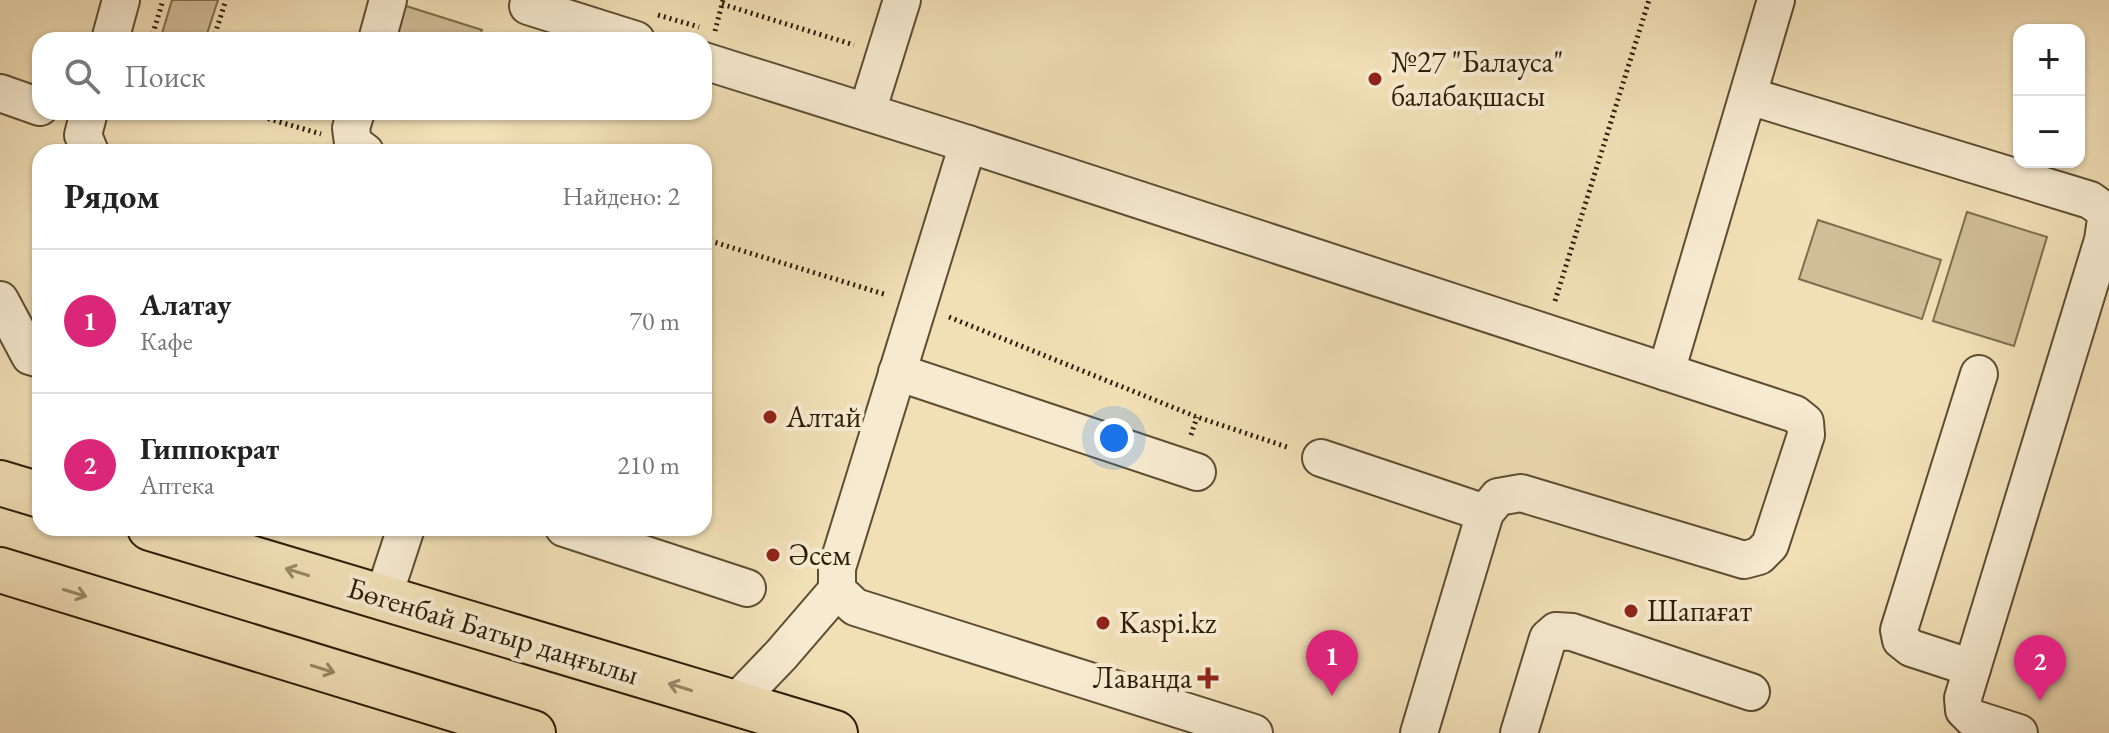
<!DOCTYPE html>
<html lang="ru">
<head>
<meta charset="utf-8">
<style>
	:root { --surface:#fff; --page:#f2f2f2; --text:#222; --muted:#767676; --line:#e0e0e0; --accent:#db2777 }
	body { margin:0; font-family:"EB Garamond",serif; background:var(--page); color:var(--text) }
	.controls { position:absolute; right:24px; top:24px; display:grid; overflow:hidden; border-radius:16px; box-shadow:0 2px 6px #0004 }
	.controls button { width:72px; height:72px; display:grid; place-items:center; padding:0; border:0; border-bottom:2px solid var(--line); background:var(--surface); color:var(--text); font:40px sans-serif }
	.you { position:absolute; left:1114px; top:438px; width:28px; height:28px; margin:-20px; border:6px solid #fff; border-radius:50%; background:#1a73e8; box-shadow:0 0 0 12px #1a73e833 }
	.badge { display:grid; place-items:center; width:52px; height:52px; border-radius:50%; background:var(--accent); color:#fff; font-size:26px; font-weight:700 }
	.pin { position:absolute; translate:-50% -66px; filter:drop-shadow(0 2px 4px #0008) }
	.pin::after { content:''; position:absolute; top:42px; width:28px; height:24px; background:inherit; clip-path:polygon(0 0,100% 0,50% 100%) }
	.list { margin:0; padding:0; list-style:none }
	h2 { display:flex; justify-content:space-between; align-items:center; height:104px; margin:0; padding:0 32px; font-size:34px }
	h2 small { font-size:26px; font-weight:400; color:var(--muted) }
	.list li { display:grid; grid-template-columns:52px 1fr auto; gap:24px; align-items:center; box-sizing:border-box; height:144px; padding:0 32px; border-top:2px solid var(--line) }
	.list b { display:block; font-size:30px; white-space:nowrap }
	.list p { margin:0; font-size:26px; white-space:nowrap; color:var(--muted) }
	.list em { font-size:26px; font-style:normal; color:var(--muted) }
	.icon { flex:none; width:44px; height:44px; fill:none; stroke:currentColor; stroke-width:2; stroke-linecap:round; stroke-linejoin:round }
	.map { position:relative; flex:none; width:2109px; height:733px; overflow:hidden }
	.search { position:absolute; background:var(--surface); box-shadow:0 2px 6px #0004; left:32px; top:32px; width:680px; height:88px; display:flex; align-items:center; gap:20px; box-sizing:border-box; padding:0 28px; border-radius:24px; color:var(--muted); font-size:30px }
	.panel { position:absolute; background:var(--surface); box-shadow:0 2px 6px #0004; left:32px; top:144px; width:680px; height:392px; border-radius:24px }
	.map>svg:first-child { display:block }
	.green { fill:#d0be98; stroke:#7e6e4f; stroke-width:2 }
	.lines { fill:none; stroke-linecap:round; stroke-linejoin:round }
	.minor-casing { stroke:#5e4e32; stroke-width:40 }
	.major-casing { stroke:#2d1d06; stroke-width:48 }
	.path { stroke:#2d1d06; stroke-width:5; stroke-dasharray:2 4; stroke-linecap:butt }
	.minor { stroke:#f6ead0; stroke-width:36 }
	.major { stroke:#f1dfb6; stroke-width:44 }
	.oneway { stroke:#998867 }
	.poi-dot { fill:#8f2418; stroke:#f6ead0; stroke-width:3 }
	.labels { text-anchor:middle; stroke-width:8; stroke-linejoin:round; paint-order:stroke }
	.poi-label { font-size:30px; fill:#2d1d06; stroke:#f6ead0; text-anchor:start }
	.street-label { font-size:30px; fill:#2d1d06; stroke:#f6ead0 }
</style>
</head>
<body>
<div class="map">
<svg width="2109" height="733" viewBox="0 0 2109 733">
	<rect width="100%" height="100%" fill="#f1dfb6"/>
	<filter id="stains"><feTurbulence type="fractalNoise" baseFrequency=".0025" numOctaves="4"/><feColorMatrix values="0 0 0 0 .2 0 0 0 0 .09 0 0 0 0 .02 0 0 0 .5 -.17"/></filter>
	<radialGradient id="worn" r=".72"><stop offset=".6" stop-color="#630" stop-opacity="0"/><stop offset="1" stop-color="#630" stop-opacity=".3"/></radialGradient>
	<g class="green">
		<path d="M172 0H218L205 40H160Z"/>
		<path d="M403 5 482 30 478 40H392Z"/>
		<path d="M1967 212 2047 237 2014 346 1933 321Z"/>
		<path d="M1818 220 1941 260 1922 319 1799 279Z"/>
	</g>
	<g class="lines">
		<defs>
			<g id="minor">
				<path d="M528 6 636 40"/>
				<path d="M110 40 121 0"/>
				<path d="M377 40 388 0"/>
				<path d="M704 61 968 144 837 568V590L855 607 1254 733"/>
				<path d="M0 93 40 107"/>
				<path d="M1749 96 2090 200 2107 212 2103 240 1963 698 1964 710 1972 718 2019 733"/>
				<path d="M89 112 83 135 90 152"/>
				<path d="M356 112 351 128 353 143 365 152"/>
				<path d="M867 112 902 0"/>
				<path d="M968 144 1795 414 1805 422 1806 435 1770 545 1759 556 1744 560 1521 493 1498 497 1485 513 1419 733"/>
				<path d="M0 300 30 356 40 359"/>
				<path d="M897 372 1197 472"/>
				<path d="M1666 372 1776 0"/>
				<path d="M1321 458 1485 513"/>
				<path d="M564 528 747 588"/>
				<path d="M383 598 406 528"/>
				<path d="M1972 668 1911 648 1901 640 1899 630 1979 374"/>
				<path d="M735 703 781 655 837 590"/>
				<path d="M1519 733 1548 638 1556 631 1572 632 1751 692"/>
			</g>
			<g id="major">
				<path d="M0 483 40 495"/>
				<path d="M150 528 835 733"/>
				<path d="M0 570 533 733"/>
			</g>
		</defs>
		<use href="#minor" class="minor-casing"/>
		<use href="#major" class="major-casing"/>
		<g class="path">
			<path d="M722 4 854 45"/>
			<path d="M658 15 699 27"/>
			<path d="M715 31 723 0"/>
			<path d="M151 40 163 0"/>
			<path d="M213 40 226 0"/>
			<path d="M245 112 321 134"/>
			<path d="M704 239 887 295"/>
			<path d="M1555 301 1649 0"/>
			<path d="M949 317 1197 417 1290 448"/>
			<path d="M1191 435 1197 417"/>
		</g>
		<use href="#minor" class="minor"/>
		<use href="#major" class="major"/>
	</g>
	<defs><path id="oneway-shaft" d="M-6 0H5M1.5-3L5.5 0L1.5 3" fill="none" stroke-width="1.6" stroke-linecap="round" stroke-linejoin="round" transform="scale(2)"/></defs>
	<g class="oneway">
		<use href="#oneway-shaft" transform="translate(297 572) rotate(-163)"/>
		<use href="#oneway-shaft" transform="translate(75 593) rotate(17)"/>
		<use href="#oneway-shaft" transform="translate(323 669) rotate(17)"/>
		<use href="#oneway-shaft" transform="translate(680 687) rotate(-163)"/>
	</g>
	<g class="poi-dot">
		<circle cx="1375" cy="79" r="8"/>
		<circle cx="770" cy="417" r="8"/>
		<circle cx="773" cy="555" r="8"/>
		<circle cx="1631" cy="611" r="8"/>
		<circle cx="1103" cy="623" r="8"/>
		<path d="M1204 666h8v8h8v8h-8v8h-8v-8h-8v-8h8z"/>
	</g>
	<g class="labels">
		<g class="poi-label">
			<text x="1391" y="72">№27 "Балауса"<tspan x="1391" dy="34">балабақшасы</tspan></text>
			<text x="786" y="427">Алтай</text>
			<text x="789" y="565">Әсем</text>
			<text x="1647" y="621">Шапағат</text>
			<text x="1119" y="633">Kaspi.kz</text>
			<text x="1192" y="688" text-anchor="end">Лаванда</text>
		</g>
		<g class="street-label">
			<text transform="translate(493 631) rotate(17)" y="10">Бөгенбай Батыр даңғылы</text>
		</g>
	</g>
	<rect width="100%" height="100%" filter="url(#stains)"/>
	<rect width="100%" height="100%" fill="url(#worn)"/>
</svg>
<div class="controls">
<button>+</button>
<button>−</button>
</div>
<div class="you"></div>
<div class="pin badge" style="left:1332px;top:696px">1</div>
<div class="pin badge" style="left:2040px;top:701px">2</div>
<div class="search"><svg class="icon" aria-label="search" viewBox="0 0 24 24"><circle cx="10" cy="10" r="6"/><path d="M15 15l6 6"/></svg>Поиск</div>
<section class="panel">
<h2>Рядом<small>Найдено: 2</small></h2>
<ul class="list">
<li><span class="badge">1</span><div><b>Алатау</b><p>Кафе</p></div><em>70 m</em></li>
<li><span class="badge">2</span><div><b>Гиппократ</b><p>Аптека</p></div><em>210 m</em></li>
</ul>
</section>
</div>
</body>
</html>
